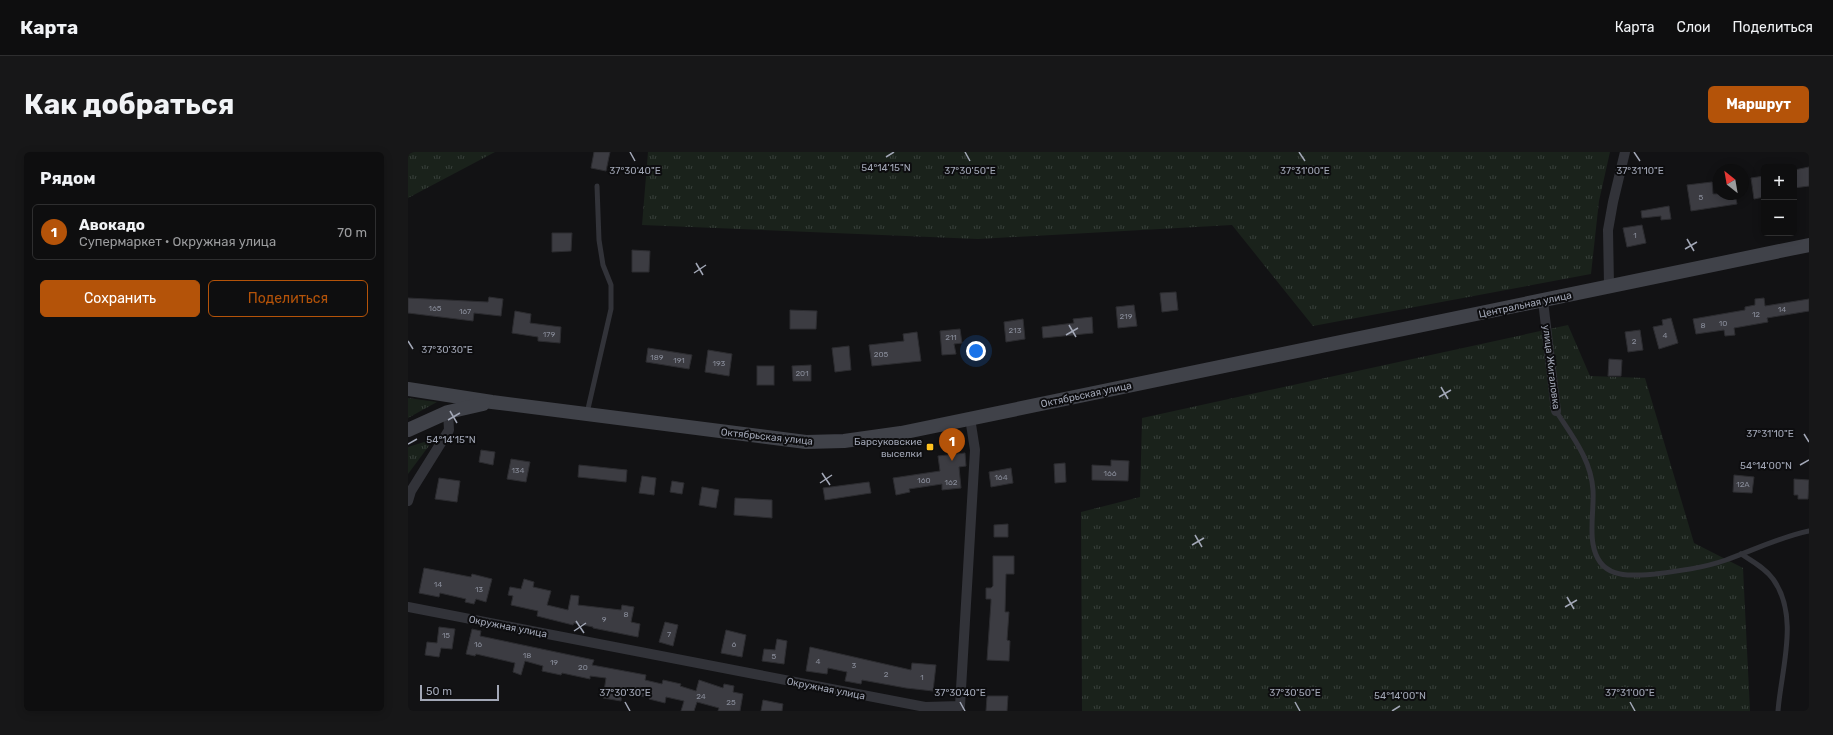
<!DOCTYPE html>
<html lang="ru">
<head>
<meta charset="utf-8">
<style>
	:root { --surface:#0e0e0f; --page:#171718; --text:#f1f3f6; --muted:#9b9c9e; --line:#2e2e2f; --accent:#b45309 }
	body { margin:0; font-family:Rubik,sans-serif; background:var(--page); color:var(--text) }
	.controls { position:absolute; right:12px; top:12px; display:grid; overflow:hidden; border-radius:6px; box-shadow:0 2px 10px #0003 }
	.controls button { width:36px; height:36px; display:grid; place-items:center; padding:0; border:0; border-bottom:1px solid var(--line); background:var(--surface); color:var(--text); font:20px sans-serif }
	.compass { position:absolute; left:1305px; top:12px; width:36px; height:36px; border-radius:50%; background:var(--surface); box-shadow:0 2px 10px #0003; rotate:329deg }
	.scale { position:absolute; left:12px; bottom:10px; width:79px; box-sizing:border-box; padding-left:4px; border:2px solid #a2a7b6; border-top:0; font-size:11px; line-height:14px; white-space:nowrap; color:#a2a7b6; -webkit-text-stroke:3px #0d0d0f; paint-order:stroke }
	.you { position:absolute; left:568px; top:199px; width:14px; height:14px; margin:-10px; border:3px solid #fff; border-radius:50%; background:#1a73e8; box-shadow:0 0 0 6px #1a73e833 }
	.badge { display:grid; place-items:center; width:26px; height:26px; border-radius:50%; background:var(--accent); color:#fff; font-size:13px; font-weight:700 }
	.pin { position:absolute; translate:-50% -33px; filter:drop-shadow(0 1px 2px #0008) }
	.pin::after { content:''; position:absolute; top:21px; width:14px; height:12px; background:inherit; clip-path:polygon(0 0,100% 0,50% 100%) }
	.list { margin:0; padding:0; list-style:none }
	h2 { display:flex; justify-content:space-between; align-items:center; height:52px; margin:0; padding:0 16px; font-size:17px }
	h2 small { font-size:13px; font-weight:400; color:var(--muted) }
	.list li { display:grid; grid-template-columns:26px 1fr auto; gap:12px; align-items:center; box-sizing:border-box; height:56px; margin:0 8px 8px; padding:0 8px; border:1px solid var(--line); border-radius:6px }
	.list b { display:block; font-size:15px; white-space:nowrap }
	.list p { margin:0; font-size:13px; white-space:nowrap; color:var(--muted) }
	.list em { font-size:13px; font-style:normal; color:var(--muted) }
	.actions { display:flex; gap:8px; padding:12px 16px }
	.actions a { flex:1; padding:9px 0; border:1px solid var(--accent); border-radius:6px; text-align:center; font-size:14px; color:var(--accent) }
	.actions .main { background:var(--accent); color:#fff }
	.map { position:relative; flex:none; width:1401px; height:559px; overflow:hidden; border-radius:6px }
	header { display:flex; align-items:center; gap:24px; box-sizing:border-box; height:56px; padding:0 20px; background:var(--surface); border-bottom:1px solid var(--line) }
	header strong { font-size:19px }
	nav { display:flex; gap:22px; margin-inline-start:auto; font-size:14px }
	.intro { display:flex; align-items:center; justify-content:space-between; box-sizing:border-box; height:96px; padding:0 24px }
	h1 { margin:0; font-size:28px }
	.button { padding:10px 18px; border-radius:6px; background:var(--accent); color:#fff; font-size:14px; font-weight:700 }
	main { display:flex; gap:24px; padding:0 24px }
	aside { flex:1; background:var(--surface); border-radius:6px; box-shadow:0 2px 10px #0003 }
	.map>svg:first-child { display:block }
	.grass { fill:url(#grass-tufts) }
	.building { fill:#3c3c42; stroke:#2c2c30 }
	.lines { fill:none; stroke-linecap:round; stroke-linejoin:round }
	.service { stroke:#323339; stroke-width:5 }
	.minor { stroke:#323339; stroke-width:10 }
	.secondary { stroke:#404249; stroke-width:14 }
	.ticks { fill:none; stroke:#a2a7b6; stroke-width:1.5 }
	.poi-dot { fill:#ffc11e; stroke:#0d0d0f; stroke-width:1.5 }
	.labels { text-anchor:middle; stroke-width:4; stroke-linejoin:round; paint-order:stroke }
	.number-label { font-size:8px; fill:#888c99 }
	.street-label { font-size:10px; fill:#a2a7b6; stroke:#0d0d0f }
	.poi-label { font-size:10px; fill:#a2a7b6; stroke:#0d0d0f; text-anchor:end }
	.ticks-label { font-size:10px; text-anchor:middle; fill:#a2a7b6; stroke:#0d0d0f; stroke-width:4; stroke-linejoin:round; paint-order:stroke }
</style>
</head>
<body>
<header>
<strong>Карта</strong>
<nav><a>Карта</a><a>Слои</a><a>Поделиться</a></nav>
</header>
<div class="intro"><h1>Как добраться</h1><a class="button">Маршрут</a></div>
<main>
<aside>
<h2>Рядом<small></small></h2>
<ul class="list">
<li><span class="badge">1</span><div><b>Авокадо</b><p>Супермаркет · Окружная улица</p></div><em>70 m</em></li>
</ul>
<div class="actions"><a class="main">Сохранить</a><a>Поделиться</a></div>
</aside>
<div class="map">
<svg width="1401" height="559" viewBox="0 0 1401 559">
	<defs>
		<pattern id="grass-tufts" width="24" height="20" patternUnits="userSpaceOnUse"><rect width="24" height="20" fill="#1a221b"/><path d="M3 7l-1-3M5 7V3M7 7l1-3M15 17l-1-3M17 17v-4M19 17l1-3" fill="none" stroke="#383f3a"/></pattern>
	</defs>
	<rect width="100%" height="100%" fill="#121214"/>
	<g class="grass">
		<path d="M0 0H87L0 46Z"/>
		<path d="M240 0H1202L1191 49 1183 122 905 174 824 73 570 87 234 73Z"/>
		<path d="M1160 173 1182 224 1237 226 1286 391 1335 416 1342 559H674L673 360 732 345 734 266Z"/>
		<path d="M0 246 29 250 0 266Z"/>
		<path d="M26 287 0 322V295Z"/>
	</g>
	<g class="building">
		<path d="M186 0H202L198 19 183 16Z"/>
		<path d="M1401 15V34L1386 36V18Z"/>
		<path d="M1356 24V45L1346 47 1343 26Z"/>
		<path d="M1304 30 1305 42H1327L1329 52 1283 59 1279 33Z"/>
		<path d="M1261 54 1263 67 1253 68V64L1234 66 1233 59Z"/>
		<path d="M1234 73 1238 91 1219 95 1215 76Z"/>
		<path d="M144 81H164L163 99 144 100Z"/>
		<path d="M224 98 242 99 241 120H224Z"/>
		<path d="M768 140 770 158 754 160 752 141Z"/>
		<path d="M81 145 95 147 93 164 66 161 65 169 0 161V146L80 150Z"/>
		<path d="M1356 146 1357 154 1401 147V159L1359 166 1360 170 1326 176 1327 183 1317 184 1316 178 1288 182 1285 167 1337 158V155L1347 153V147Z"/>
		<path d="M726 153 729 174 710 176 708 155Z"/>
		<path d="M382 158 409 159 408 177H382Z"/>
		<path d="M107 159 123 162 122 171 153 175 152 191 130 189V185L104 181Z"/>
		<path d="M684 165 685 181 635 186 634 175 666 171 665 167Z"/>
		<path d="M1263 166 1270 191 1251 197 1245 175 1255 173 1254 168Z"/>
		<path d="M615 167 617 187 598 190 596 170Z"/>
		<path d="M552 177 554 191 546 192 548 202 534 203 532 179Z"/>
		<path d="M1232 178 1235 198 1220 200 1217 180Z"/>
		<path d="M509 180 513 209 464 214 461 193 496 189 495 182Z"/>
		<path d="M441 194 443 218 427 220 424 196Z"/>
		<path d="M240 196 284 203 281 217 238 210Z"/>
		<path d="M300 198 324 202 321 224 297 220Z"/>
		<path d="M1201 207 1214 208 1213 224H1200Z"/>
		<path d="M403 213V229H385L384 214Z"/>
		<rect x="349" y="214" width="17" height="19"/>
		<path d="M73 298 87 300 85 313 71 310Z"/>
		<path d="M557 301 558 314 551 315 553 336 534 338V332L501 337 502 340 488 343 485 326 532 319 530 304Z"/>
		<path d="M103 307 122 310 118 330 99 327Z"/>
		<path d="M703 308 721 309 720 329 684 328V313L703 314Z"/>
		<path d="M657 311 658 330 647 331 646 312Z"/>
		<path d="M171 313 219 318 218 330 170 325Z"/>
		<path d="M603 316 605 331 583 335 581 320Z"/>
		<path d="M1326 323 1346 325 1344 341 1325 340Z"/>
		<path d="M234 324 248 326 246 343 231 341Z"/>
		<path d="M31 326 52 329 49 350 27 347Z"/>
		<path d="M1386 327 1401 328 1400 347H1390V343H1386Z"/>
		<path d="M264 329 276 331 274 342 262 340Z"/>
		<path d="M461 330 463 341 417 348 415 336Z"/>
		<path d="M294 335 311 338 308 356 291 353Z"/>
		<path d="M327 346 364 348V366L326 363Z"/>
		<path d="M600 372V385H586V373Z"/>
		<path d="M585 404H606V422H598L597 460H601L599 488 602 489 601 509 579 508 583 450V447H578V436H583L585 434Z"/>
		<path d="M16 416 63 425 64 422 84 427 78 450 68 447 66 452 57 450 58 447 32 441 31 445 11 441Z"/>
		<path d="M116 427 126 430 125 435 143 439 139 453 160 458 163 443 171 444 170 453 213 458 214 453 226 455 223 470 232 472 230 485 185 476V475L166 471 165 473 129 464 130 459 103 453 105 444 100 443 102 435 113 437Z"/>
		<path d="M257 470 270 473 265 494 251 490Z"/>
		<path d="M31 475 47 477 44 497 33 496 31 505 17 503 19 490 29 491Z"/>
		<path d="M64 477 73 479 72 484 186 508 184 513 238 523 237 528 254 532 255 528 273 532 272 534 288 539 291 528 315 536 316 532 326 534 325 540 335 542 332 559H310L311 556 289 550 286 559H273L276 549 258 545 257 551 241 547 242 546 214 540 213 549 195 546 198 526 182 524V527L154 521 153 523 134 519 135 514 117 509 113 523 105 520 107 511 68 502 67 504 58 502Z"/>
		<path d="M318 478 338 483 334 505 313 501Z"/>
		<path d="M369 487 379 489 376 512 354 509 356 497 367 498Z"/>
		<path d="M402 495 503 518 504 511 528 513 525 539 498 536 454 528 453 532 437 529 439 520 420 516 419 522 398 519Z"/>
		<path d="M579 544H600L599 559H578Z"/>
		<path d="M355 548 375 552 374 559H353Z"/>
	</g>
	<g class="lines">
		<g class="service">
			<path d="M1148 259C1164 284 1183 307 1185 338 1186 356 1182 375 1185 392 1191 427 1219 424 1247 422 1271 419 1295 416 1318 408 1346 398 1372 385 1401 379"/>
			<path d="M179 261 203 157V133L195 113 191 88 189 34"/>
			<path d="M1333 402C1344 409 1357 416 1365 427 1392 464 1373 518 1370 559"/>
		</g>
		<g class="minor">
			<path d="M1201 133 1200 78 1205 50 1217 0"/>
			<path d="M1135 149 1148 259"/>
			<path d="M0 349 3 339 41 278 40 260"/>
			<path d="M0 455 517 555 552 554 567 298 562 266"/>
		</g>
		<g class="secondary">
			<path d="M0 237 84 250 398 290 436 289 493 281 1401 93"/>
			<path d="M0 278 40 260 75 252"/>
		</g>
	</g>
	<path class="ticks" d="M222 0 227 9M557 0 562 9M891 0 897 9M1226 0 1232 9M478 5 486 0M1279 87 1286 99M1277 97 1289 90M288 111 295 123M286 121 298 113M661 173 668 185M658 183 670 176M0 189 5 197M1033 235 1040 247M1031 245 1043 238M42 259 49 271M40 268 52 261M1396 282 1401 290M0 292 9 287M1392 313 1401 308M414 321 422 333M412 331 424 323M787 383 794 395M784 393 796 386M1159 445 1166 457M1157 455 1169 448M168 469 176 481M166 479 178 471M217 550 222 559M552 550 557 559M887 550 892 559M1222 550 1227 559M984 559 992 554"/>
	<rect class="poi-dot" x="518" y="291" width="8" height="8" rx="2"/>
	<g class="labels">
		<g class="number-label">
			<text x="1293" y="48">5</text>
			<text x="1227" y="86">1</text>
			<text x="27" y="159">165</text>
			<text x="1374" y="160">14</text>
			<text x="57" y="162">167</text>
			<text x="1348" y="165">12</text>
			<text x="718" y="167">219</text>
			<text x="1315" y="174">10</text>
			<text x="1295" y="176">8</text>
			<text x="607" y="181">213</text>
			<text x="141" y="185">179</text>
			<text x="1257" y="186">4</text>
			<text x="543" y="188">211</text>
			<text x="1226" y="192">2</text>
			<text x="473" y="205">205</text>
			<text x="249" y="208">189</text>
			<text x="271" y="211">191</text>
			<text x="311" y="214">193</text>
			<text x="394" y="224">201</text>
			<text x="110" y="321">134</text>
			<text x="702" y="324">166</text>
			<text x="593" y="328">164</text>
			<text x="516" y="331">160</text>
			<text x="543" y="333">162</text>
			<text x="1335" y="335">12А</text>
			<text x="30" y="435">14</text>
			<text x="71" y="440">13</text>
			<text x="218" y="465">8</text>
			<text x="196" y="470">9</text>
			<text x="261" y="485">7</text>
			<text x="38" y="486">15</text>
			<text x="70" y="495">16</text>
			<text x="326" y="495">6</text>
			<text x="119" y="506">18</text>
			<text x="366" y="507">5</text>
			<text x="410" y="512">4</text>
			<text x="146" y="513">19</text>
			<text x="446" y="516">3</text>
			<text x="175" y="518">20</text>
			<text x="478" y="525">2</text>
			<text x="514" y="528">1</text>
			<text x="293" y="547">24</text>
			<text x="323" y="553">25</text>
		</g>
		<g class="street-label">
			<text transform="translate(1117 152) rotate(-12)" y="4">Центральная улица</text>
			<text transform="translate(1144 215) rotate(83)" y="4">улица Жигаловка</text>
			<text transform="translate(678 242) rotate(-12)" y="4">Октябрьская улица</text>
			<text transform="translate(359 284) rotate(6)" y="4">Октябрьская улица</text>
			<text transform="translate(100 474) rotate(11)" y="4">Окружная улица</text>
			<text transform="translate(418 536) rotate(11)" y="4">Окружная улица</text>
		</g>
		<g class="poi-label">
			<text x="514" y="293">Барсуковские<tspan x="514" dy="12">выселки</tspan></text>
		</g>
	</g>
	<g class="ticks-label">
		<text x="478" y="19">54°14'15"N</text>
		<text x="227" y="22">37°30'40"E</text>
		<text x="562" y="22">37°30'50"E</text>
		<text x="897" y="22">37°31'00"E</text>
		<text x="1232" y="22">37°31'10"E</text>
		<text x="39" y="201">37°30'30"E</text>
		<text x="1362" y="285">37°31'10"E</text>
		<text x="43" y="291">54°14'15"N</text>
		<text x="1358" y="317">54°14'00"N</text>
		<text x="217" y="544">37°30'30"E</text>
		<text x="552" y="544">37°30'40"E</text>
		<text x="887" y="544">37°30'50"E</text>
		<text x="1222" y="544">37°31'00"E</text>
		<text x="992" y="547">54°14'00"N</text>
	</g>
</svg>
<div class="controls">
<button>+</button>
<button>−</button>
</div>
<svg class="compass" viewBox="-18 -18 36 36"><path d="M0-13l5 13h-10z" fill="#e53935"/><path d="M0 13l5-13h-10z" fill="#9b9c9e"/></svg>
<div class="scale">50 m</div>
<div class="you"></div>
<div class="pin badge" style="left:544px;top:309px">1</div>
</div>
</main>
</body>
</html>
